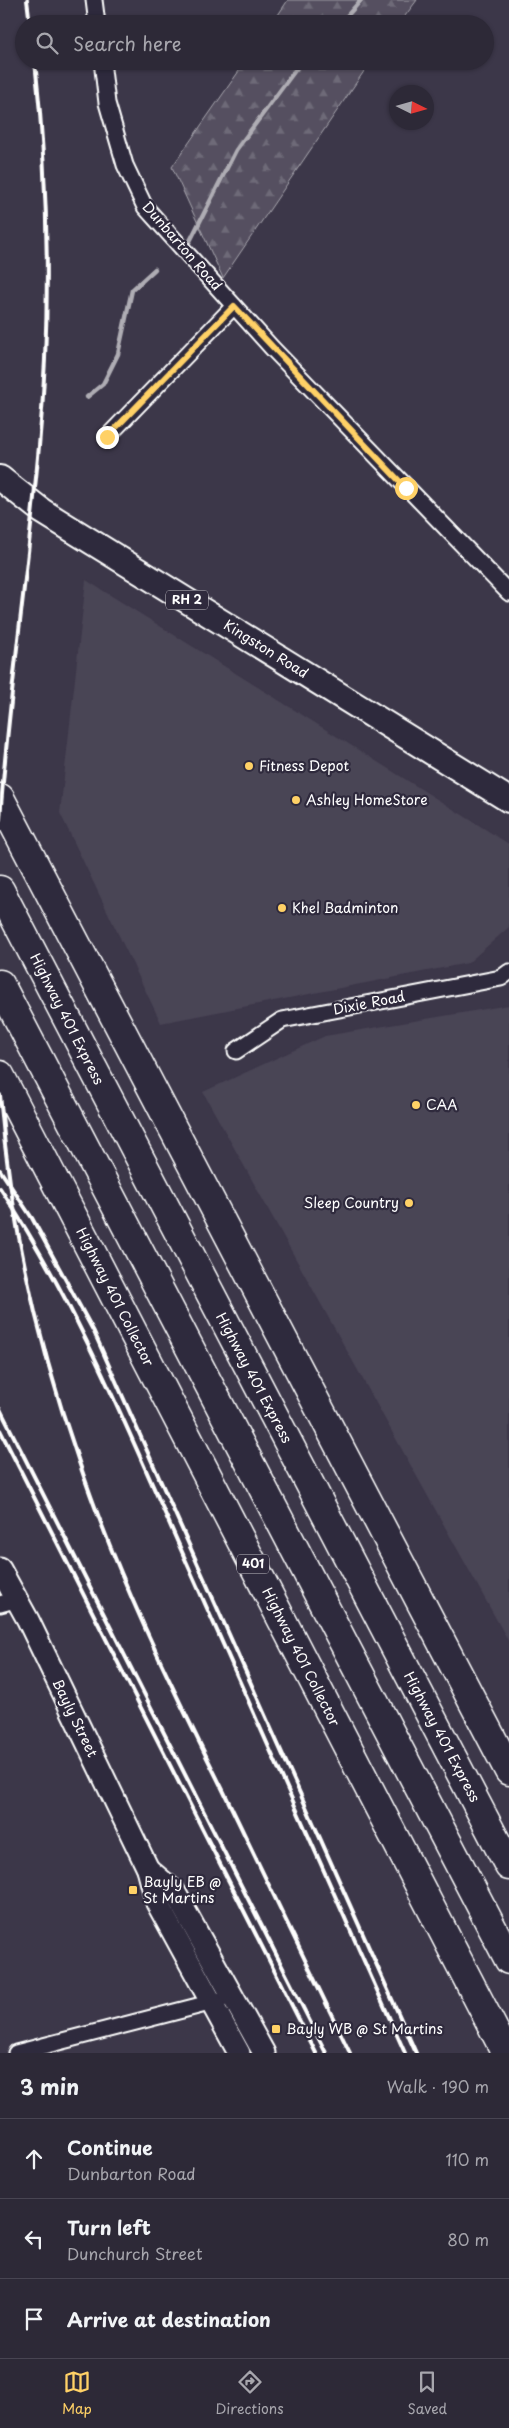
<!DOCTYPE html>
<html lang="en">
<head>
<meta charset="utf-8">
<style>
	:root { --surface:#2d2937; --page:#393542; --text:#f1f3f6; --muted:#a7a6ad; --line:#484552; --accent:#ffd166 }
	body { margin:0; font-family:"Playpen Sans",sans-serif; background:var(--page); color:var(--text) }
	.compass { position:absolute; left:389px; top:85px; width:45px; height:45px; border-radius:50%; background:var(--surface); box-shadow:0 1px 4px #0004; rotate:95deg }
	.stop { position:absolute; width:15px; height:15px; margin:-11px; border:4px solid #ffd166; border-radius:50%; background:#fff }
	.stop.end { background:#ffd166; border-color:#fff; box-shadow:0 1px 5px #0008 }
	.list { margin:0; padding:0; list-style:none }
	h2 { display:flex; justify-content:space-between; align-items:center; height:65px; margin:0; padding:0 20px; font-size:21px }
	h2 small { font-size:16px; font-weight:400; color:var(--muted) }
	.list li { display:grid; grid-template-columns:32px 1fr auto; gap:15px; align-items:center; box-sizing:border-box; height:80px; padding:0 20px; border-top:1px solid var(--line) }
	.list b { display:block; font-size:19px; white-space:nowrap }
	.list p { margin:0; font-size:16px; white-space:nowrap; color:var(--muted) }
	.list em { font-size:16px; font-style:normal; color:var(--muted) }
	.icon { flex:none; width:28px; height:28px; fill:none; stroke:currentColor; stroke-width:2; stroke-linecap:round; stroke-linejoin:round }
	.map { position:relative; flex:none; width:509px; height:2053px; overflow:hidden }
	.search { position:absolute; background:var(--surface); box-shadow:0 1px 4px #0004; left:15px; right:15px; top:15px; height:55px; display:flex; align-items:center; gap:12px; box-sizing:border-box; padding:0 18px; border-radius:28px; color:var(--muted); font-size:19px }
	.sheet { height:305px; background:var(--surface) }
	nav { display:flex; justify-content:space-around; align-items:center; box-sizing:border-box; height:70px; border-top:1px solid var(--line); background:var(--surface); font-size:14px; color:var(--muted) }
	nav a { display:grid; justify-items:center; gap:2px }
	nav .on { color:var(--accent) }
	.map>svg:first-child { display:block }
	.built { fill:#494455 }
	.forest { fill:url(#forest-firs); stroke:#aaa8b0 }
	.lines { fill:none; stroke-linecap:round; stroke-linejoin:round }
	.stream { stroke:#afadb4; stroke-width:4.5 }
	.street-casing { stroke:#fff; stroke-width:19 }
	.secondary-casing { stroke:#fff; stroke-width:25 }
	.primary-casing { stroke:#fff; stroke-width:28 }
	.highway-casing { stroke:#fff; stroke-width:31 }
	.street { stroke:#2f2a3d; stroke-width:15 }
	.secondary { stroke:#2f2a3d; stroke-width:21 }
	.primary { stroke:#2f2a3d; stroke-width:24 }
	.highway { stroke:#2f2a3d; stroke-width:28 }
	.rail { stroke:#fff; stroke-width:4 }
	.route { stroke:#ffd166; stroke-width:6 }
	.poi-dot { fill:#ffd166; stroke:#2f2a3d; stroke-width:2 }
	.labels { text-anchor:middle; stroke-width:4.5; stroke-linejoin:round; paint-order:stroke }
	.shield { fill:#2f2a3d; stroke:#c1bfc5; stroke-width:1 }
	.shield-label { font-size:12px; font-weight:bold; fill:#fff }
	.street-label { font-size:14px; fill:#fff; stroke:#2f2a3d }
	.poi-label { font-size:14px; fill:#fff; stroke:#2f2a3d; text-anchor:start }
</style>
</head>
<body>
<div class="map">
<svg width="509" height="2053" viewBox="0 0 509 2053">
	<defs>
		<pattern id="forest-firs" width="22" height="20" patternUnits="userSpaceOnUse" patternTransform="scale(1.25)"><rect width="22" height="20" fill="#555060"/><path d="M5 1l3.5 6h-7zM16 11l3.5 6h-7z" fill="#6e6a78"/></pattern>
	</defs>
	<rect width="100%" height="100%" fill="#3c3749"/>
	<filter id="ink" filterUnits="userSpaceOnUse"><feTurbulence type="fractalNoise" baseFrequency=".02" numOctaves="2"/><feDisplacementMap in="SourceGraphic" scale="10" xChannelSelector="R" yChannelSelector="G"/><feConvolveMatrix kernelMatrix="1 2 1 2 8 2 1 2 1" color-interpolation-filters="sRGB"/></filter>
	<g filter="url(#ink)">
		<g class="built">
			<path d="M86 580 509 844V927L468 963 161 1023 60 813Z"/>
			<path d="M509 1005V1642L203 1092 325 1036Z"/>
		</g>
		<g class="forest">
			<path d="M288 0H417L399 24H272Z"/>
			<path d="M246 61H371L223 278 172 167Z"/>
		</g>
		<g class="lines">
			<g class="stream">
				<path d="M340 24 361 0"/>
				<path d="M190 241 236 150 302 61"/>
				<path d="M87 397 103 384 118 354 132 290 155 269"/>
			</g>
			<defs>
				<g id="street">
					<path d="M94 0 97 24"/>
					<path d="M102 61 107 103 125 165 145 207 272 348 509 593"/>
					<path d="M107 437 234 306"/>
					<path d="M236 1051 282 1020 501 978 509 972"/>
					<path d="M0 1604 18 1599"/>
					<path d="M16 2053 221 2000"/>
				</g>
				<g id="secondary">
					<path d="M0 1569 28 1620 148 1869 157 1903 239 2053"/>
					<path d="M148 1869 174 1891 264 2053"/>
				</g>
				<path id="primary" d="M0 478 42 511 509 800"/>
				<g id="highway">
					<path d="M0 798 509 1771"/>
					<path d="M0 890 509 1866"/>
					<path d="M0 984 509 1960"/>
					<path d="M0 1075 506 2053"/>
				</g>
			</defs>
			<use href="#street" class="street-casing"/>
			<use href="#secondary" class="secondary-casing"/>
			<use href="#primary" class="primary-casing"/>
			<use href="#highway" class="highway-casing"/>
			<use href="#street" class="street"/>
			<use href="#secondary" class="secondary"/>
			<use href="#primary" class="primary"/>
			<use href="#highway" class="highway"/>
			<g class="rail">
				<path d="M27 0 30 24"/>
				<path d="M0 819C9 694 28 571 39 446 51 318 49 189 35 61"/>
				<path d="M0 1095C10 1219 38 1344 79 1462 117 1575 169 1682 222 1788 265 1876 307 1965 350 2053"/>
				<path d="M0 1170 32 1218 94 1332 416 2053"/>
				<path d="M0 1188C79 1307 132 1440 190 1570 261 1731 334 1892 405 2053"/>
				<path d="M0 1409 326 2053"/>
				<path d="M0 1430 316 2053"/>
			</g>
		</g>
	</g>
	<g class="lines" filter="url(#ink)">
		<path class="route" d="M107 437 234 306 406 488"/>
	</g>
	<g class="poi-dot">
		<circle cx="249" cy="766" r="5"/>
		<circle cx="296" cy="800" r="5"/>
		<circle cx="282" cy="908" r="5"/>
		<circle cx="416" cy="1105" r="5"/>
		<circle cx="409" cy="1203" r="5"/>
		<rect x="128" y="1885" width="10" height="10" rx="2.5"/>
		<rect x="271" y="2024" width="10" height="10" rx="2.5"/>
	</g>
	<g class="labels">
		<g class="shield">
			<rect x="166" y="590.5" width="42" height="19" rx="4"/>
			<rect x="237" y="1554.5" width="32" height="19" rx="4"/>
		</g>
		<g class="shield-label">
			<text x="187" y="604">RH 2</text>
			<text x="253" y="1568">401</text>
		</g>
		<g class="street-label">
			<text transform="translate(182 246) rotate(49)" y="5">Dunbarton Road</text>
			<text transform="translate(266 649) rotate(32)" y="5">Kingston Road</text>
			<text transform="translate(369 1003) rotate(-11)" y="5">Dixie Road</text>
			<text transform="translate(67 1019) rotate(63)" y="5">Highway 401 Express</text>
			<text transform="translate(115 1297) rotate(63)" y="5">Highway 401 Collector</text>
			<text transform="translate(254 1378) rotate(62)" y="5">Highway 401 Express</text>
			<text transform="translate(301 1657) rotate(63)" y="5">Highway 401 Collector</text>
			<text transform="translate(75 1718) rotate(64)" y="5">Bayly Street</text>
			<text transform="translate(442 1737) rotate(62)" y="5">Highway 401 Express</text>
		</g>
		<g class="poi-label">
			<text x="259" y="771">Fitness Depot</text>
			<text x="306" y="805">Ashley HomeStore</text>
			<text x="292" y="913">Khel Badminton</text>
			<text x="426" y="1110">CAA</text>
			<text x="399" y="1208" text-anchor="end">Sleep Country</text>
			<text x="143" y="1887">Bayly EB @<tspan x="143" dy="16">St Martins</tspan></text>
			<text x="286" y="2034">Bayly WB @ St Martins</text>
		</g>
	</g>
</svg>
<svg class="compass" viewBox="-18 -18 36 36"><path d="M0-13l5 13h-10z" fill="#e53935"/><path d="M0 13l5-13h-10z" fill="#a7a6ad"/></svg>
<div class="stop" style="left:406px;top:488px"></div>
<div class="stop end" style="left:107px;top:437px"></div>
<div class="search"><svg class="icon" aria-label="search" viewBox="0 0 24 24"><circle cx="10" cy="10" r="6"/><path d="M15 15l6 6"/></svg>Search here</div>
</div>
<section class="sheet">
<h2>3 min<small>Walk · 190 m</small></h2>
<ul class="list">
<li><svg class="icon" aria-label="ahead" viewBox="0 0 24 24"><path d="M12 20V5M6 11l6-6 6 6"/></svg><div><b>Continue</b><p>Dunbarton Road</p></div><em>110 m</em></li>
<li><svg class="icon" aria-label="left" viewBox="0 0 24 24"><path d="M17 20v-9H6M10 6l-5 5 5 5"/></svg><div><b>Turn left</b><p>Dunchurch Street</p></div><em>80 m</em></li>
<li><svg class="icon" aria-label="arrive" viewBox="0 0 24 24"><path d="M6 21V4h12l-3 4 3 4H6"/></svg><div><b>Arrive at destination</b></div></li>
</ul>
</section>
<nav>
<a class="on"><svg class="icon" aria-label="map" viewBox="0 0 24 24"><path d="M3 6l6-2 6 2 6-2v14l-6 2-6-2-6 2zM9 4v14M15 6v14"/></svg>Map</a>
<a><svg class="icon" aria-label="directions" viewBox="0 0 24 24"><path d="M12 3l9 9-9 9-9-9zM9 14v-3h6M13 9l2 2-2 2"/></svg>Directions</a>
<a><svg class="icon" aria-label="saved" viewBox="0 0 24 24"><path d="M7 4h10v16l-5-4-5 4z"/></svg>Saved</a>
</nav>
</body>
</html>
